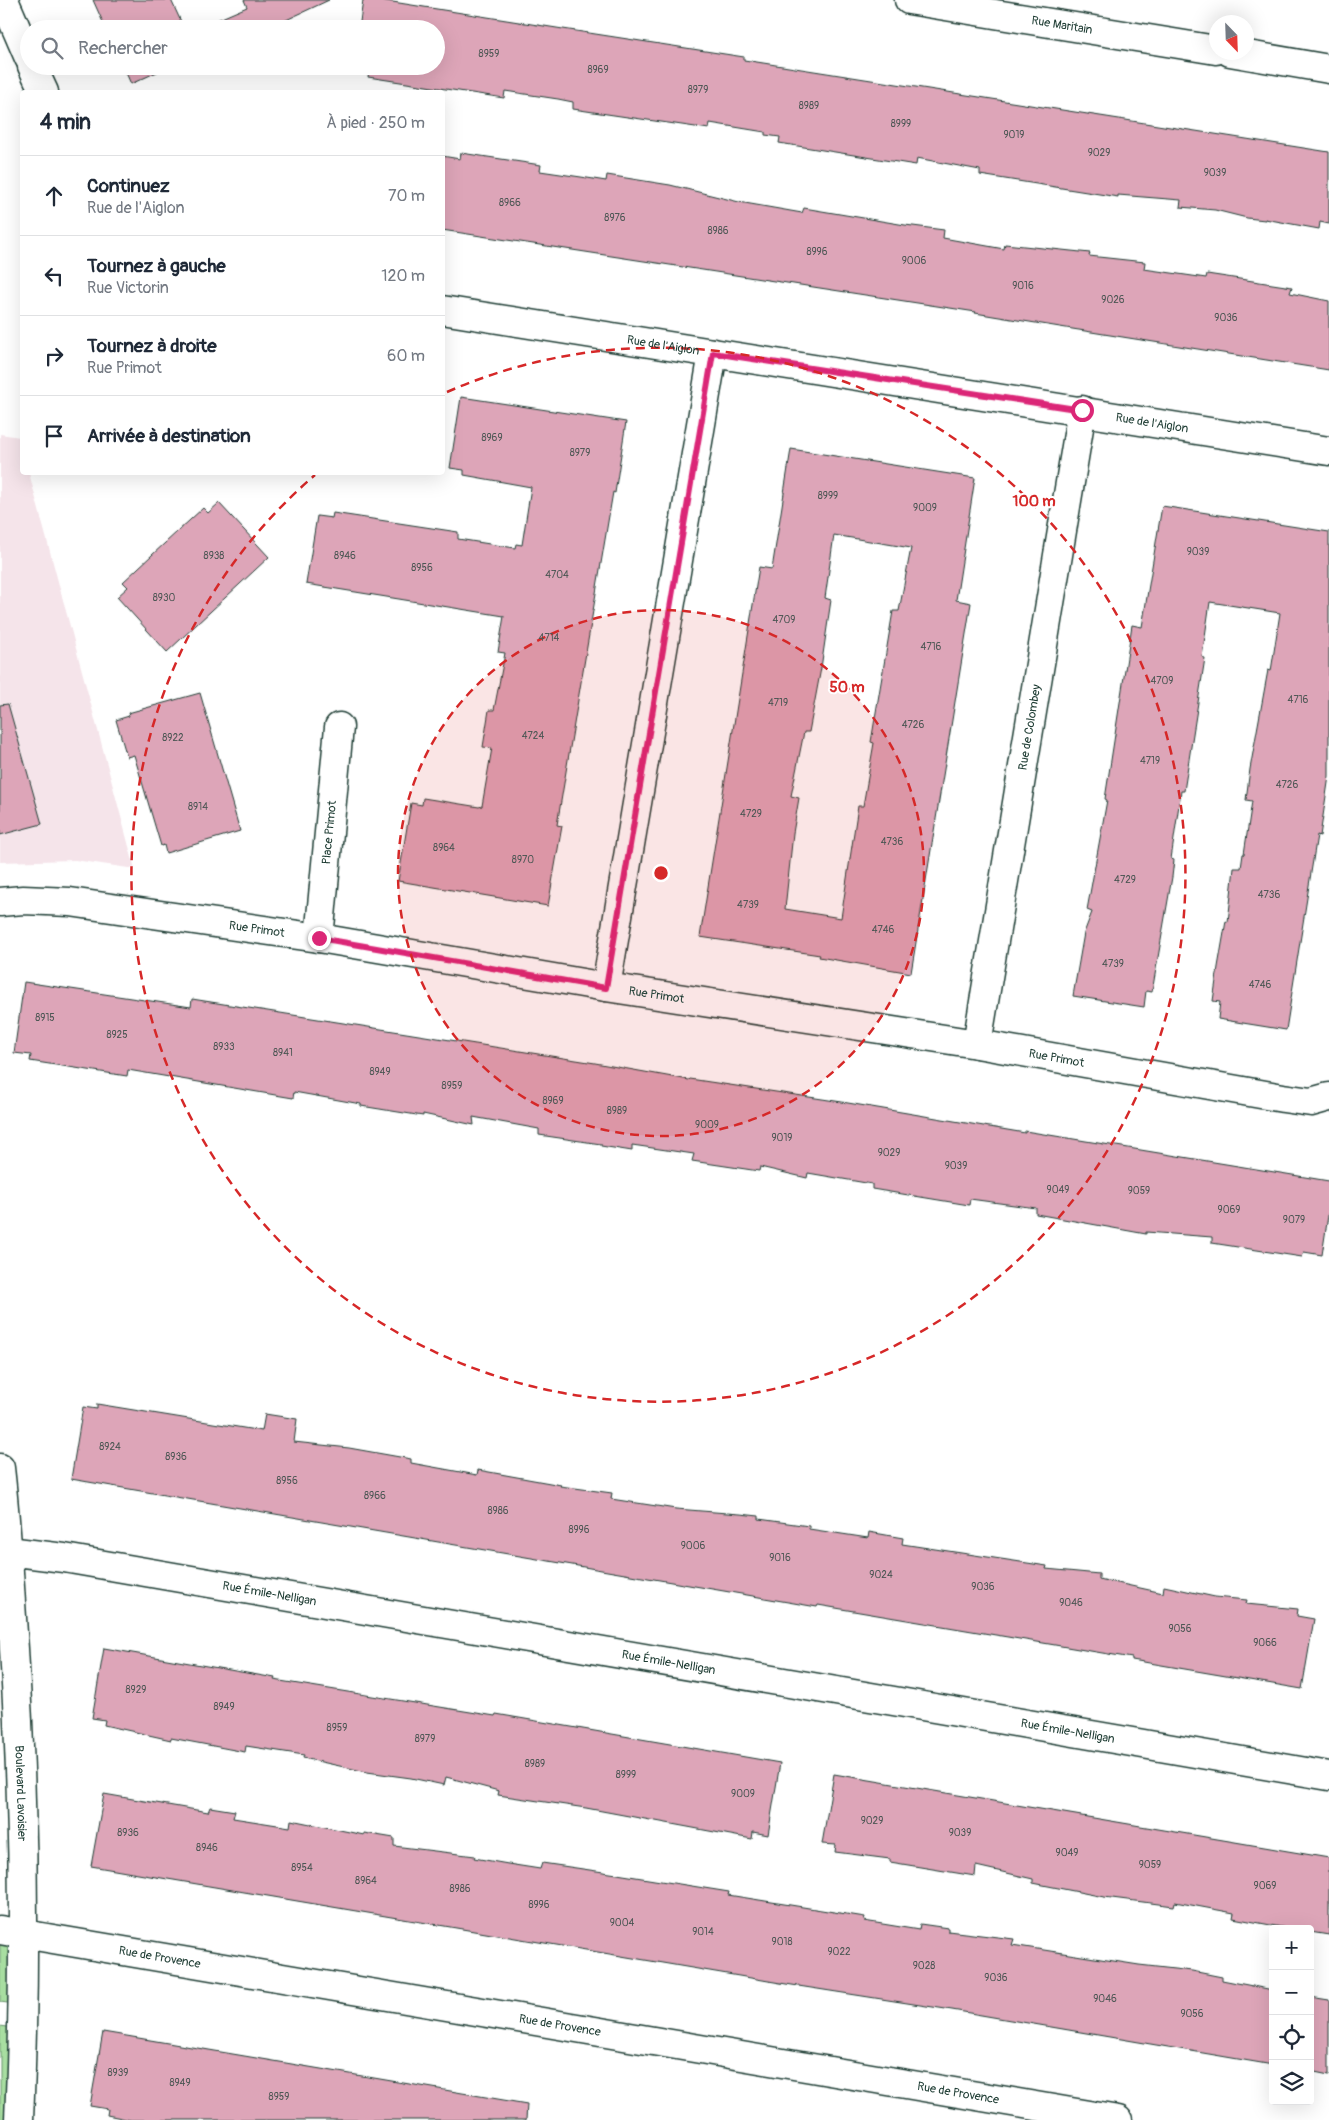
<!DOCTYPE html>
<html lang="fr">
<head>
<meta charset="utf-8">
<style>
	:root { --surface:#fff; --page:#f2f2f3; --text:#1f2937; --muted:#747a83; --line:#e0e1e3 }
	body { margin:0; font-family:Pangolin,sans-serif; background:var(--page); color:var(--text) }
	.controls { position:absolute; right:15px; bottom:15px; display:grid; overflow:hidden; border-radius:5px; box-shadow:0 5px 20px #0002 }
	.controls button { width:45px; height:45px; display:grid; place-items:center; padding:0; border:0; border-bottom:1px solid var(--line); background:var(--surface); color:var(--text); font:25px sans-serif }
	.compass { position:absolute; left:1209px; top:15px; width:45px; height:45px; border-radius:50%; background:var(--surface); box-shadow:0 5px 20px #0002; rotate:157deg }
	.stop { position:absolute; width:15px; height:15px; margin:-11px; border:4px solid #db2777; border-radius:50%; background:#fff }
	.stop.end { background:#db2777; border-color:#fff; box-shadow:0 1px 5px #0008 }
	.list { margin:0; padding:0; list-style:none }
	h2 { display:flex; justify-content:space-between; align-items:center; height:65px; margin:0; padding:0 20px; font-size:21px }
	h2 small { font-size:16px; font-weight:400; color:var(--muted) }
	.list li { display:grid; grid-template-columns:32px 1fr auto; gap:15px; align-items:center; box-sizing:border-box; height:80px; padding:0 20px; border-top:1px solid var(--line) }
	.list b { display:block; font-size:19px; white-space:nowrap }
	.list p { margin:0; font-size:16px; white-space:nowrap; color:var(--muted) }
	.list em { font-size:16px; font-style:normal; color:var(--muted) }
	.icon { flex:none; width:28px; height:28px; fill:none; stroke:currentColor; stroke-width:2; stroke-linecap:round; stroke-linejoin:round }
	.map { position:relative; flex:none; width:1329px; height:2120px; overflow:hidden }
	.search { position:absolute; background:var(--surface); box-shadow:0 5px 20px #0002; left:20px; top:20px; width:425px; height:55px; display:flex; align-items:center; gap:12px; box-sizing:border-box; padding:0 18px; border-radius:28px; color:var(--muted); font-size:19px }
	.panel { position:absolute; background:var(--surface); box-shadow:0 5px 20px #0002; left:20px; top:90px; width:425px; height:385px; border-radius:5px }
	.map>svg:first-child { display:block }
	.built { fill:#f5e4ea }
	.green { fill:#a8dea1; stroke:#648e6a }
	.building { fill:#dda5b8; stroke:#1f3d34; fill-rule:evenodd }
	.lines { fill:none; stroke-linecap:round; stroke-linejoin:round }
	.minor-casing { stroke:#1f3d34; stroke-width:31 }
	.tertiary-casing { stroke:#1f3d34; stroke-width:31 }
	.minor { stroke:#fff; stroke-width:28 }
	.tertiary { stroke:#fff; stroke-width:28 }
	.route { stroke:#db2777; stroke-width:6 }
	.ring { fill:none; stroke:#d62828; stroke-width:2.5; stroke-dasharray:9 6 }
	.labels { text-anchor:middle; stroke-width:4; stroke-linejoin:round; paint-order:stroke }
	.number-label { font-size:10px; fill:#4e5755 }
	.street-label { font-size:12px; fill:#1f3d34; stroke:#fff }
	.centre { fill:#d62828; stroke:#fff; stroke-width:2.5 }
	.ring-label { font-size:15px; text-anchor:middle; font-weight:bold; fill:#d62828; stroke:#fff; stroke-width:4; stroke-linejoin:round; paint-order:stroke }
</style>
</head>
<body>
<div class="map">
<svg width="1329" height="2120" viewBox="0 0 1329 2120">
	<rect width="100%" height="100%" fill="#fff"/>
	<filter id="ink" filterUnits="userSpaceOnUse"><feTurbulence type="fractalNoise" baseFrequency=".02" numOctaves="2"/><feDisplacementMap in="SourceGraphic" scale="10" xChannelSelector="R" yChannelSelector="G"/><feConvolveMatrix kernelMatrix="1 2 1 2 8 2 1 2 1" color-interpolation-filters="sRGB"/></filter>
	<g filter="url(#ink)">
		<path class="built" d="M0 434 20 437 22 448V472L29 473 135 869 75 860 0 862Z"/>
		<g class="green">
			<path d="M0 1930 23 1934V2005L0 2002Z"/>
			<path d="M0 2026 23 2029 19 2120H0Z"/>
		</g>
		<g class="building">
			<path d="M93 0H171L184 28 189 25 191 29H106Z"/>
			<path d="M244 0H329L267 29H196L247 7Z"/>
			<path d="M363 0H380L563 29 744 57V60L1329 152V224L1320 222 1319 229 1265 219V220L1247 218 1215 210 1180 207 1181 200 1118 195V197L980 175V170L917 158 916 165 779 143 780 137 765 135V132L710 123 709 129 573 109V102L558 99 505 91 504 98 368 77 369 70 353 66H436V29H359Z"/>
			<path d="M123 66H170L131 84Z"/>
			<path d="M461 153 541 165 540 171 581 177 606 181 607 175 670 185 739 202 802 213 804 208 905 225 944 230 943 238 1004 249 1005 244 1090 253 1089 256 1145 262 1144 269 1206 278 1207 274 1292 287 1290 293 1329 301V370L1060 327 975 313 976 312 442 230V156L460 159Z"/>
			<path d="M461 397 626 422 615 493 613 492 557 825 562 826 548 906 398 881 411 803 422 805 423 798 479 807 482 806 492 748 483 747 489 710H494L505 653 498 652 504 616 306 584 317 516 332 518 333 513 458 532V539L515 548 516 544 522 545 531 487 464 475V470L450 468Z"/>
			<path d="M791 449 975 478 956 600 971 603 911 973 819 957 820 955 700 937 759 567 772 569ZM834 535 911 548 899 611H893L871 742 874 743 863 806H858L841 918 785 909 793 833 799 798 791 796 804 732H809L821 668 831 600 825 598Z"/>
			<path d="M219 503 269 557 167 652 117 597 128 587 123 582 152 555 203 508 208 513Z"/>
			<path d="M1162 506 1329 532V776L1320 836 1317 835 1286 1030 1218 1019 1220 1002 1213 1001 1218 967 1226 921 1228 922 1234 868H1241L1243 854H1244L1252 801 1246 800 1250 769 1268 670 1271 671 1280 613 1210 602 1202 657 1205 658 1184 791H1181L1171 859 1174 860 1172 877 1152 992 1146 991 1144 1007 1073 996 1084 933 1092 912 1087 910 1107 800 1105 799 1132 625 1142 627Z"/>
			<path d="M200 693 240 831 166 853 164 845 161 846 134 755 127 757 116 720 129 716 128 713Z"/>
			<path d="M8 704 42 824 0 835V705Z"/>
			<path d="M24 982 191 1007 192 999 595 1063 689 1080 690 1079 842 1102 1025 1133V1131L1329 1181V1209L1322 1255 1304 1252 1302 1257 1212 1243V1237L1146 1232V1234L1036 1214V1208L970 1199 969 1205 872 1189V1184L808 1173 807 1178 760 1167 759 1171 692 1161 694 1154 632 1145V1151L601 1146V1144L539 1135V1129L473 1117 474 1125 423 1114V1116L361 1106V1104L294 1092 293 1098 128 1070 127 1076 30 1061 31 1055 14 1053Z"/>
			<path d="M97 1404 262 1431 265 1414 297 1419 294 1442 349 1448 411 1459V1463L477 1475 478 1470 561 1485 560 1486 612 1493 611 1499 676 1509 740 1514 759 1516V1519L809 1526V1529L868 1538 869 1532 903 1538 902 1544 1047 1566 1046 1569 1099 1574V1579L1163 1593 1164 1586 1215 1597 1247 1600 1246 1604 1298 1609 1297 1616 1314 1619 1302 1689 1132 1660V1658L818 1605 817 1607 71 1479 83 1407 97 1409Z"/>
			<path d="M104 1648 275 1678 274 1680 495 1716 496 1714 780 1763 768 1835 753 1832 752 1839 586 1808 498 1795 499 1791 446 1777 444 1785 411 1778 367 1772 303 1758 304 1755 246 1746 245 1752 171 1738V1740L104 1725 105 1720 92 1718Z"/>
			<path d="M834 1774 1329 1858V1935L1310 1932V1929H1292L1233 1918 1234 1913 1175 1902 1174 1906 1104 1897 1033 1883V1879L976 1866 975 1876 890 1862V1859L835 1852 836 1845 822 1844Z"/>
			<path d="M104 1794 208 1812 210 1807 235 1811 233 1818 290 1827 291 1820 364 1835V1833L394 1838V1846L475 1856 474 1858 508 1864 540 1869 542 1863 617 1874 729 1892 728 1895 865 1917 864 1921 919 1930 920 1924 948 1928V1931L1014 1939 1012 1945 1139 1965 1192 1971 1222 1977V1980L1273 1990V2065L952 2010 792 1985 91 1866Z"/>
			<path d="M1310 1997 1329 2000V2075L1310 2071Z"/>
			<path d="M103 2032 527 2104 526 2120H131L107 2115 108 2109 90 2106Z"/>
		</g>
		<g class="lines">
			<defs>
				<g id="minor">
					<path d="M4 0 29 58"/>
					<path id="s1" d="M909 0 1216 50"/>
					<path d="M1230 52 1329 69"/>
					<path d="M32 66 44 92"/>
					<path id="s2" d="M442 310 1329 451"/>
					<path id="s3" d="M0 902 23 900 70 902 319 938 606 987 977 1044 1283 1098 1311 1102 1329 1097"/>
					<path id="s4" d="M319 938 339 727"/>
					<path d="M606 987 713 353"/>
					<path id="s5" d="M977 1044 1082 410"/>
					<path id="s6" d="M8 1551 64 1558 1329 1776"/>
					<path id="s7" d="M0 1930 1118 2120"/>
				</g>
				<g id="tertiary">
					<path id="s8" d="M0 1468C7 1528 10 1589 14 1649 24 1806 26 1963 19 2120"/>
				</g>
			</defs>
			<use href="#minor" class="minor-casing"/>
			<use href="#tertiary" class="tertiary-casing"/>
			<use href="#minor" class="minor"/>
			<use href="#tertiary" class="tertiary"/>
		</g>
	</g>
	<g class="lines" filter="url(#ink)">
		<path class="route" d="M319 938 606 988 713 353 1082 410"/>
	</g>
	<circle cx="661" cy="873" r="263" fill="#d62828" fill-opacity=".12"/>
	<g class="ring">
		<circle cx="661" cy="873" r="263"/>
		<path d="M447 392A527 527 0 1 1 315 475"/>
	</g>
	<g class="labels">
		<g class="number-label">
			<text x="489" y="57">8959</text>
			<text x="598" y="73">8969</text>
			<text x="698" y="93">8979</text>
			<text x="809" y="109">8989</text>
			<text x="901" y="127">8999</text>
			<text x="1014" y="138">9019</text>
			<text x="1099" y="156">9029</text>
			<text x="1215" y="176">9039</text>
			<text x="510" y="206">8966</text>
			<text x="615" y="221">8976</text>
			<text x="718" y="234">8986</text>
			<text x="817" y="255">8996</text>
			<text x="914" y="264">9006</text>
			<text x="1023" y="289">9016</text>
			<text x="1113" y="303">9026</text>
			<text x="1226" y="321">9036</text>
			<text x="492" y="441">8969</text>
			<text x="580" y="456">8979</text>
			<text x="828" y="499">8999</text>
			<text x="925" y="511">9009</text>
			<text x="1198" y="555">9039</text>
			<text x="214" y="559">8938</text>
			<text x="345" y="559">8946</text>
			<text x="422" y="571">8956</text>
			<text x="557" y="578">4704</text>
			<text x="164" y="601">8930</text>
			<text x="784" y="623">4709</text>
			<text x="549" y="641">4714</text>
			<text x="931" y="650">4716</text>
			<text x="1162" y="684">4709</text>
			<text x="1298" y="703">4716</text>
			<text x="778" y="706">4719</text>
			<text x="913" y="728">4726</text>
			<text x="533" y="739">4724</text>
			<text x="173" y="741">8922</text>
			<text x="1150" y="764">4719</text>
			<text x="1287" y="788">4726</text>
			<text x="198" y="810">8914</text>
			<text x="751" y="817">4729</text>
			<text x="892" y="845">4736</text>
			<text x="444" y="851">8964</text>
			<text x="523" y="863">8970</text>
			<text x="1125" y="883">4729</text>
			<text x="1269" y="898">4736</text>
			<text x="748" y="908">4739</text>
			<text x="883" y="933">4746</text>
			<text x="1113" y="967">4739</text>
			<text x="1260" y="988">4746</text>
			<text x="45" y="1021">8915</text>
			<text x="117" y="1038">8925</text>
			<text x="224" y="1050">8933</text>
			<text x="283" y="1056">8941</text>
			<text x="380" y="1075">8949</text>
			<text x="452" y="1089">8959</text>
			<text x="553" y="1104">8969</text>
			<text x="617" y="1114">8989</text>
			<text x="707" y="1128">9009</text>
			<text x="782" y="1141">9019</text>
			<text x="889" y="1156">9029</text>
			<text x="956" y="1169">9039</text>
			<text x="1058" y="1193">9049</text>
			<text x="1139" y="1194">9059</text>
			<text x="1229" y="1213">9069</text>
			<text x="1294" y="1223">9079</text>
			<text x="110" y="1450">8924</text>
			<text x="176" y="1460">8936</text>
			<text x="287" y="1484">8956</text>
			<text x="375" y="1499">8966</text>
			<text x="498" y="1514">8986</text>
			<text x="579" y="1533">8996</text>
			<text x="693" y="1549">9006</text>
			<text x="780" y="1561">9016</text>
			<text x="881" y="1578">9024</text>
			<text x="983" y="1590">9036</text>
			<text x="1071" y="1606">9046</text>
			<text x="1180" y="1632">9056</text>
			<text x="1265" y="1646">9066</text>
			<text x="136" y="1693">8929</text>
			<text x="224" y="1710">8949</text>
			<text x="337" y="1731">8959</text>
			<text x="425" y="1742">8979</text>
			<text x="535" y="1767">8989</text>
			<text x="626" y="1778">8999</text>
			<text x="743" y="1797">9009</text>
			<text x="872" y="1824">9029</text>
			<text x="128" y="1836">8936</text>
			<text x="960" y="1836">9039</text>
			<text x="207" y="1851">8946</text>
			<text x="1067" y="1856">9049</text>
			<text x="1150" y="1868">9059</text>
			<text x="302" y="1871">8954</text>
			<text x="366" y="1884">8964</text>
			<text x="1265" y="1889">9069</text>
			<text x="460" y="1892">8986</text>
			<text x="539" y="1908">8996</text>
			<text x="622" y="1926">9004</text>
			<text x="703" y="1935">9014</text>
			<text x="782" y="1945">9018</text>
			<text x="839" y="1955">9022</text>
			<text x="924" y="1969">9028</text>
			<text x="996" y="1981">9036</text>
			<text x="1105" y="2002">9046</text>
			<text x="1192" y="2017">9056</text>
			<text x="118" y="2076">8939</text>
			<text x="180" y="2086">8949</text>
			<text x="279" y="2100">8959</text>
		</g>
		<g class="street-label">
			<text dy="4" stroke="none"><textPath href="#s1" startOffset="155">Rue Maritain</textPath></text>
			<text dy="4" stroke="none"><textPath href="#s2" startOffset="224">Rue de l'Aiglon</textPath></text>
			<text dy="4" stroke="none"><textPath href="#s2" startOffset="719">Rue de l'Aiglon</textPath></text>
			<text dy="4" stroke="none"><textPath href="#s5" startOffset="321">Rue de Colombey</textPath></text>
			<text dy="4" stroke="none"><textPath href="#s4" startOffset="106">Place Primot</textPath></text>
			<text dy="4" stroke="none"><textPath href="#s3" startOffset="259">Rue Primot</textPath></text>
			<text dy="4" stroke="none"><textPath href="#s3" startOffset="664">Rue Primot</textPath></text>
			<text dy="4" stroke="none"><textPath href="#s3" startOffset="1069">Rue Primot</textPath></text>
			<text dy="4" stroke="none"><textPath href="#s6" startOffset="265">Rue Émile-Nelligan</textPath></text>
			<text dy="4" stroke="none"><textPath href="#s6" startOffset="670">Rue Émile-Nelligan</textPath></text>
			<text dy="4" stroke="none"><textPath href="#s6" startOffset="1075">Rue Émile-Nelligan</textPath></text>
			<text dy="4" stroke="none"><textPath href="#s8" startOffset="326">Boulevard Lavoisier</textPath></text>
			<text dy="4" stroke="none"><textPath href="#s7" startOffset="162">Rue de Provence</textPath></text>
			<text dy="4" stroke="none"><textPath href="#s7" startOffset="568">Rue de Provence</textPath></text>
			<text dy="4" stroke="none"><textPath href="#s7" startOffset="972">Rue de Provence</textPath></text>
		</g>
	</g>
	<circle cx="661" cy="873" r="8" class="centre"/>
	<g class="ring-label">
		<text x="1034" y="506">100 m</text>
		<text x="847" y="692">50 m</text>
	</g>
</svg>
<div class="controls">
<button>+</button>
<button>−</button>
<button><svg class="icon" aria-label="locate" viewBox="0 0 24 24"><circle cx="12" cy="12" r="6"/><path d="M12 2v4M12 18v4M2 12h4M18 12h4"/></svg></button>
<button><svg class="icon" aria-label="layers" viewBox="0 0 24 24"><path d="M12 4l9 5-9 5-9-5zM3 14l9 5 9-5"/></svg></button>
</div>
<svg class="compass" viewBox="-18 -18 36 36"><path d="M0-13l5 13h-10z" fill="#e53935"/><path d="M0 13l5-13h-10z" fill="#747a83"/></svg>
<div class="stop" style="left:1082px;top:410px"></div>
<div class="stop end" style="left:319px;top:938px"></div>
<div class="search"><svg class="icon" aria-label="search" viewBox="0 0 24 24"><circle cx="10" cy="10" r="6"/><path d="M15 15l6 6"/></svg>Rechercher</div>
<section class="panel">
<h2>4 min<small>À pied · 250 m</small></h2>
<ul class="list">
<li><svg class="icon" aria-label="ahead" viewBox="0 0 24 24"><path d="M12 20V5M6 11l6-6 6 6"/></svg><div><b>Continuez</b><p>Rue de l'Aiglon</p></div><em>70 m</em></li>
<li><svg class="icon" aria-label="left" viewBox="0 0 24 24"><path d="M17 20v-9H6M10 6l-5 5 5 5"/></svg><div><b>Tournez à gauche</b><p>Rue Victorin</p></div><em>120 m</em></li>
<li><svg class="icon" aria-label="right" viewBox="0 0 24 24"><path d="M7 20v-9h11M14 6l5 5-5 5"/></svg><div><b>Tournez à droite</b><p>Rue Primot</p></div><em>60 m</em></li>
<li><svg class="icon" aria-label="arrive" viewBox="0 0 24 24"><path d="M6 21V4h12l-3 4 3 4H6"/></svg><div><b>Arrivée à destination</b></div></li>
</ul>
</section>
</div>
</body>
</html>
